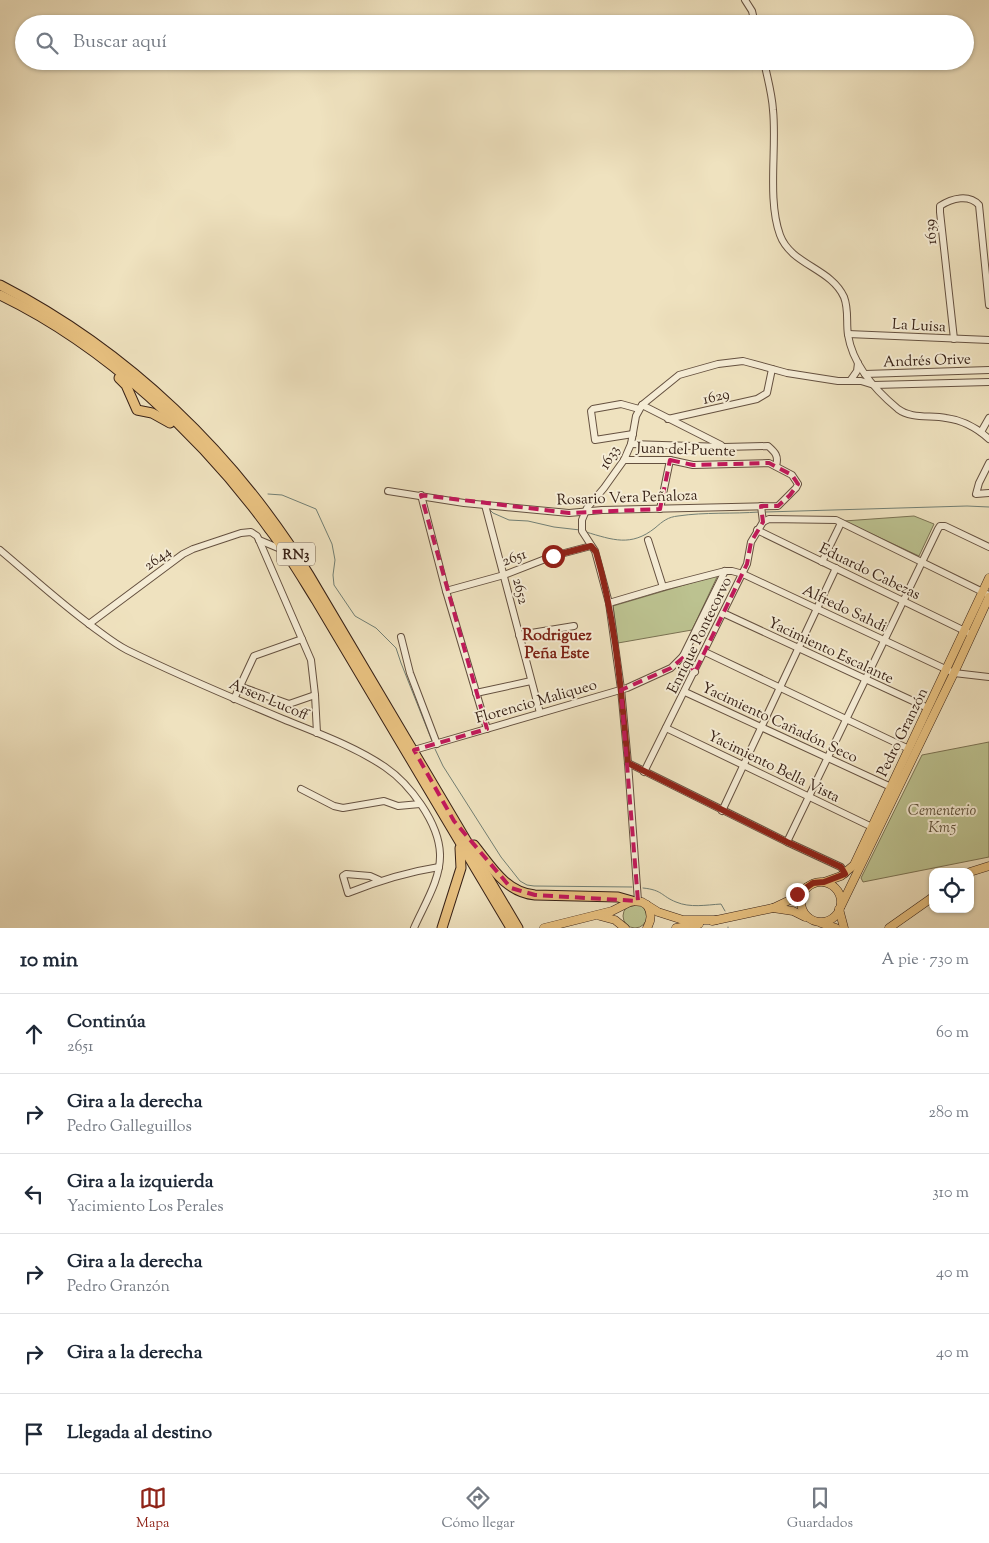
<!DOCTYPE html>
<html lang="es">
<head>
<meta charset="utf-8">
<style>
	:root { --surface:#fff; --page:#f2f2f3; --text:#1f2937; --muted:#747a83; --line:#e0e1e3; --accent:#8f2418 }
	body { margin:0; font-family:"Sorts Mill Goudy",serif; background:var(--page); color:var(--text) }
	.controls { position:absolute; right:15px; bottom:15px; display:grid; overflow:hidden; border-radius:10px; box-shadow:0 1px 4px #0004 }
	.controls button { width:45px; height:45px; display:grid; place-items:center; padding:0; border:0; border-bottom:1px solid var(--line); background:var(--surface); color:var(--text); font:25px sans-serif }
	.stop { position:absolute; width:15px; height:15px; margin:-11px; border:4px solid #8f2418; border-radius:50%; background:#fff }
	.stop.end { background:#8f2418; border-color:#fff; box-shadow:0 1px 5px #0008 }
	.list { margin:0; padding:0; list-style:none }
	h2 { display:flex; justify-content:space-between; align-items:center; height:65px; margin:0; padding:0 20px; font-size:21px }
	h2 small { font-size:16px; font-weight:400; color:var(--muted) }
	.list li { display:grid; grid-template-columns:32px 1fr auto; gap:15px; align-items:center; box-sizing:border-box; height:80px; padding:0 20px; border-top:1px solid var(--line) }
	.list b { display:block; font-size:19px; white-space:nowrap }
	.list p { margin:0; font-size:16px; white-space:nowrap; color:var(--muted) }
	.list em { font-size:16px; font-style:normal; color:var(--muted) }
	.icon { flex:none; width:28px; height:28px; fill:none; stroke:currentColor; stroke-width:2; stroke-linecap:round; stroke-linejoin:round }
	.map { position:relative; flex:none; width:989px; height:928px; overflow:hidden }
	.search { position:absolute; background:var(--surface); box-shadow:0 1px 4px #0004; left:15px; right:15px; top:15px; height:55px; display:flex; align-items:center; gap:12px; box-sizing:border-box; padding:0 18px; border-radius:28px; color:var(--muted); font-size:19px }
	.sheet { height:545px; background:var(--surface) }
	nav { display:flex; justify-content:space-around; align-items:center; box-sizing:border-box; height:70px; border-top:1px solid var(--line); background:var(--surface); font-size:14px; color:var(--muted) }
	nav a { display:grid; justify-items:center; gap:2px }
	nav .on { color:var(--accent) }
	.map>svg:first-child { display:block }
	.green { fill:#bcc290; stroke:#7a7253 }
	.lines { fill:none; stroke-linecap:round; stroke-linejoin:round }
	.stream { stroke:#727f74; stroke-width:1 }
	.minor-casing { stroke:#655140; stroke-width:8 }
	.major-casing { stroke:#372116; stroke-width:9 }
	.highway-casing { stroke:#372116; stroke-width:11 }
	.minor { stroke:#f5ecd5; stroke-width:6 }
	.major { stroke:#e8c180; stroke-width:8 }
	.highway { stroke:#e8c180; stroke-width:9 }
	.route { stroke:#8f2418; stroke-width:6 }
	.marked { fill:none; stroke:#c2185b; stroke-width:4; stroke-dasharray:10 6; stroke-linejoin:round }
	.labels { text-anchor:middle; stroke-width:4; stroke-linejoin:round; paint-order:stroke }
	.shield { fill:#f5ecd5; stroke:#705e4f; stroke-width:1 }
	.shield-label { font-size:14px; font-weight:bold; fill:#372116 }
	.street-label { font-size:15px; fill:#372116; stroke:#f5ecd5 }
	.park-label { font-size:15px; font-style:italic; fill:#5f513b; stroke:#f5ecd5 }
	.neighbourhood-label { font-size:16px; font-weight:bold; fill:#7a1f14; stroke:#f5ecd5 }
</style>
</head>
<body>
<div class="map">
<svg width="989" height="928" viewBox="0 0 989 928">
	<rect width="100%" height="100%" fill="#efe2bf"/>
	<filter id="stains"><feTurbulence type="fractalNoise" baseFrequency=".004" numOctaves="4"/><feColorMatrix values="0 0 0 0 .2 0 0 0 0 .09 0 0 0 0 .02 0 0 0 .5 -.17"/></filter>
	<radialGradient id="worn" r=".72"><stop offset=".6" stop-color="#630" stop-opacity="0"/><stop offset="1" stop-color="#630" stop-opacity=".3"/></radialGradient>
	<g class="green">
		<path d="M914 516 934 524 919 556 844 521Z"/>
		<path d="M718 575 692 630 618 643 613 606Z"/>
		<path d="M989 742V857L863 882 861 878 922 755Z"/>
		<circle cx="635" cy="916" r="12"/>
	</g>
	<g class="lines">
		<g class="stream">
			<path d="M268 494 282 495 316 509 332 544 335 560 333 575 334 585 355 616 376 628 396 648 401 663 432 741"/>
			<path d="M489 509 493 513 509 520 528 521 554 527 580 530"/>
			<path d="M766 512 967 506 989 507"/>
			<path d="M586 532C613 540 631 547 655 528 663 521 668 517 678 516 705 512 733 514 759 512"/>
			<path d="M435 749 443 766 501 857 520 881 527 885 534 886 632 887"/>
			<path d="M643 888C663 890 661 896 676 902 690 908 706 905 721 904L725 911"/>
			<path d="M728 927V928"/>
		</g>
		<defs>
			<g id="minor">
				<path d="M745 0 752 11 755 24"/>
				<path d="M764 61C767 77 772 93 773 110 777 148 767 199 780 235 791 265 831 268 844 297 849 310 846 322 848 335 853 365 875 390 898 409 911 419 930 415 946 418 962 420 977 428 989 439"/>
				<path d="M848 334 989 340"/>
				<path d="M954 339 940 212V206C952 198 969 194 979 205L989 305"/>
				<path d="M865 374 989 370"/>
				<path d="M850 381H861L874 385 989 382"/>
				<path d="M642 405 721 445"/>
				<path d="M668 419 757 399 767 393 772 369"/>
				<path d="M981 432 989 418"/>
				<path d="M633 434 595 440 591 411 593 409 621 404 639 409"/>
				<path d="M631 444 724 447 768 446C775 452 779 456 776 466"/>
				<path d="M989 463 979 483 976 494 989 493"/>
				<path d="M388 491 464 503 569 513 602 510 778 506 796 488 798 484 792 475 769 463 693 465 670 460H624"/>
				<path d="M421 495 446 591 487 729"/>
				<path d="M485 505 540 713"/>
				<path d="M660 509 670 460"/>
				<path d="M763 522 769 519 836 520 989 595"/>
				<path d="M757 530 969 633"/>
				<path d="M259 540 283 550"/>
				<path d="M648 540 663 587"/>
				<path d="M0 550C31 576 60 603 93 627 104 635 115 644 127 650 178 675 230 697 283 719 317 733 354 746 385 767 410 784 439 823 440 854 441 879 424 905 414 928"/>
				<path d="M822 562 841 523"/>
				<path d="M446 591 504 575 553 556 591 546"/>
				<path d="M609 603 663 587 725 571H732L743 574 954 673 989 677"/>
				<path d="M723 613 928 708"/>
				<path d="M89 624 183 554 193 549 241 533 251 532 257 536 259 540 311 660 315 695 317 733"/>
				<path d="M519 635 574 626"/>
				<path d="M401 637 410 673 437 744"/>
				<path d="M705 652 909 749"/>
				<path d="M683 656 695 672"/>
				<path d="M239 686 289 704 315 695"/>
				<path d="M685 692 891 787"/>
				<path d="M476 693 531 681"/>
				<path d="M234 699 254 656 302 639"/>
				<path d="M666 728 872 827"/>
				<path d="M414 750 627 688 671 668 683 656 725 571"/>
				<path d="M628 763 787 842 841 867 845 874"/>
				<path d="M644 772 747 564 751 542 763 522 761 506"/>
				<path d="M301 789 334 806 343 808 384 801 398 806 420 804"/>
				<path d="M722 811 836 568"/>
				<path d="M787 842 938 529 940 526H945L989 547"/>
				<path d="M379 880 370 876 346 874 343 876 348 893C378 881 407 872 439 867"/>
				<path d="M638 901 628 763 621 689 609 603 595 551 582 531V520L587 508 604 488 624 460 631 444 636 416 642 405 679 375 718 364 743 361 787 373 838 381H850L857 371 858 363"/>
			</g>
			<g id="major">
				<path d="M970 872 989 866"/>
				<circle cx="821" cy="902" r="20"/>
				<path d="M824 882 841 876 854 865 989 578"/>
				<path d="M841 906 954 673 989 597"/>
				<path d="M773 908 793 911 805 917"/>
				<path d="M839 909 844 928"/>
				<path d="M600 916 615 920 625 928"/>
				<path d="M712 921 773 908 792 899 807 887"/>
				<path d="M821 923 836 928"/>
				<path d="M544 928 612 911 632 901 642 902 658 912 683 920H716"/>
				<path d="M647 928C652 920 652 913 647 905"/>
				<path d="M676 928 699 924"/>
				<path d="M889 928 933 897"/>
			</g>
			<g id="highway">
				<path d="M0 285C128 351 234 453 309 575L518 928"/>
				<path d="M0 295C104 345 203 437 270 530 287 552 301 576 316 600L511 928"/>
				<path d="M119 378 126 385 137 410 152 413 170 423"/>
				<path d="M474 845C491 866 505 892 535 895L618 897 632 901"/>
				<path d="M442 928 461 868 460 848"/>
			</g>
		</defs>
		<use href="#minor" class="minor-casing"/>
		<use href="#major" class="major-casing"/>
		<use href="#highway" class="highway-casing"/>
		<use href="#minor" class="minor"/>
		<use href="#major" class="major"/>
		<use href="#highway" class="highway"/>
	</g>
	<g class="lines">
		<path class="route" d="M553 556 591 546 596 552C616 620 621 692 628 763L787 842 841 867 845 874 824 882 813 883 797 894"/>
	</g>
	<path class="marked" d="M670 460 693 465 769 463 792 475 798 484 790 495 778 506H761L763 522 751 542 747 564 695 672 684 657 671 668 621 690 638 901 535 895 511 888 454 821 414 750 487 729 421 495 569 513 660 509Z"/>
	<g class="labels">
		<rect class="shield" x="277" y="542.5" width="38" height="23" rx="4"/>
		<g class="shield-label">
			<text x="296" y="559">RN3</text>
		</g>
		<g class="street-label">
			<text transform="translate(930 232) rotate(-96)" y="5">1639</text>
			<text transform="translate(919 325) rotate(3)" y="5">La Luisa</text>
			<text transform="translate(927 360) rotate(-2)" y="5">Andrés Orive</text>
			<text transform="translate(716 396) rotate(-13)" y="5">1629</text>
			<text transform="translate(686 449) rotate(2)" y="5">Juan del Puente</text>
			<text transform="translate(609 457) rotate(-59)" y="5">1633</text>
			<text transform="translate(627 497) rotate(-2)" y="5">Rosario Vera Peñaloza</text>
			<text transform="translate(514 557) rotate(-20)" y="5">2651</text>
			<text transform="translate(157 558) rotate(-37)" y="5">2644</text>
			<text transform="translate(870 571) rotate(26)" y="5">Eduardo Cabezas</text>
			<text transform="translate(521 591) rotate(76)" y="5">2652</text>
			<text transform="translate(845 608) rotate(25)" y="5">Alfredo Sahdi</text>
			<text transform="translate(699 635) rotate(-64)" y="5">Enrique Pontecorvo</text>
			<text transform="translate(831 650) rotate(25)" y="5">Yacimiento Escalante</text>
			<text transform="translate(269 699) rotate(23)" y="5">Arsen Lucoff</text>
			<text transform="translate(536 701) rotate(-16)" y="5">Florencio Maliqueo</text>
			<text transform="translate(780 722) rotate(25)" y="5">Yacimiento Cañadón Seco</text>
			<text transform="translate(902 732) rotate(-64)" y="5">Pedro Granzón</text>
			<text transform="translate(774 766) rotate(26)" y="5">Yacimiento Bella Vista</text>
		</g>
		<g class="park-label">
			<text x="942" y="815">Cementerio<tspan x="942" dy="17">Km5</tspan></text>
		</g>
		<g class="neighbourhood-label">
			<text x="557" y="640">Rodriguez<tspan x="557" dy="18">Peña Este</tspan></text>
		</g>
	</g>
	<rect width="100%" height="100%" filter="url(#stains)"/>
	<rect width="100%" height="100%" fill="url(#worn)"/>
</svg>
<div class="controls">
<button><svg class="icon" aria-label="locate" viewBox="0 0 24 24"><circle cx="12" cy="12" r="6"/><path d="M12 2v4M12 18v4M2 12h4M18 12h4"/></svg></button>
</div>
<div class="stop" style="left:553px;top:556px"></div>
<div class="stop end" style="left:797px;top:894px"></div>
<div class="search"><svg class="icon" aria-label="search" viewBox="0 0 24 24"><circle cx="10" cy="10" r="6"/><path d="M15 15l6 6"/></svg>Buscar aquí</div>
</div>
<section class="sheet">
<h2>10 min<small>A pie · 730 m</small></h2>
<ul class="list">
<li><svg class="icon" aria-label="ahead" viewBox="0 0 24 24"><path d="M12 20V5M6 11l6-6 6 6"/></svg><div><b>Continúa</b><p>2651</p></div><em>60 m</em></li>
<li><svg class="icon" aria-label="right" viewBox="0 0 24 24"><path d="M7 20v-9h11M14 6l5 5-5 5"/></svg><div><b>Gira a la derecha</b><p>Pedro Galleguillos</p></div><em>280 m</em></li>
<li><svg class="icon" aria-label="left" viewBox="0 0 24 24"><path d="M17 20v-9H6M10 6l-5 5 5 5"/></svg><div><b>Gira a la izquierda</b><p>Yacimiento Los Perales</p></div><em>310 m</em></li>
<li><svg class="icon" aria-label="right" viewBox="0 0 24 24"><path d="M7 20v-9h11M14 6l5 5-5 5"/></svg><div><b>Gira a la derecha</b><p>Pedro Granzón</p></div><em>40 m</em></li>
<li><svg class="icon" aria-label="right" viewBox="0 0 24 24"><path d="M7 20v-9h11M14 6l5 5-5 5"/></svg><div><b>Gira a la derecha</b></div><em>40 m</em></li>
<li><svg class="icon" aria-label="arrive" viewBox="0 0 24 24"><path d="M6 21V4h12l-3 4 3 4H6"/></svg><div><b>Llegada al destino</b></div></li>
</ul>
</section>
<nav>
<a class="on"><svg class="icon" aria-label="map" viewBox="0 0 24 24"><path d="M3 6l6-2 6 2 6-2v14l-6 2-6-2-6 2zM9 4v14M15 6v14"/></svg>Mapa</a>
<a><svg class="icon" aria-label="directions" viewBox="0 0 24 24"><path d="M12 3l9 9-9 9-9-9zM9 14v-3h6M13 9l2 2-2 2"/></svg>Cómo llegar</a>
<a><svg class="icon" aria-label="saved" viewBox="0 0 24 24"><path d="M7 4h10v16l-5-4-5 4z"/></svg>Guardados</a>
</nav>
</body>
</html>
